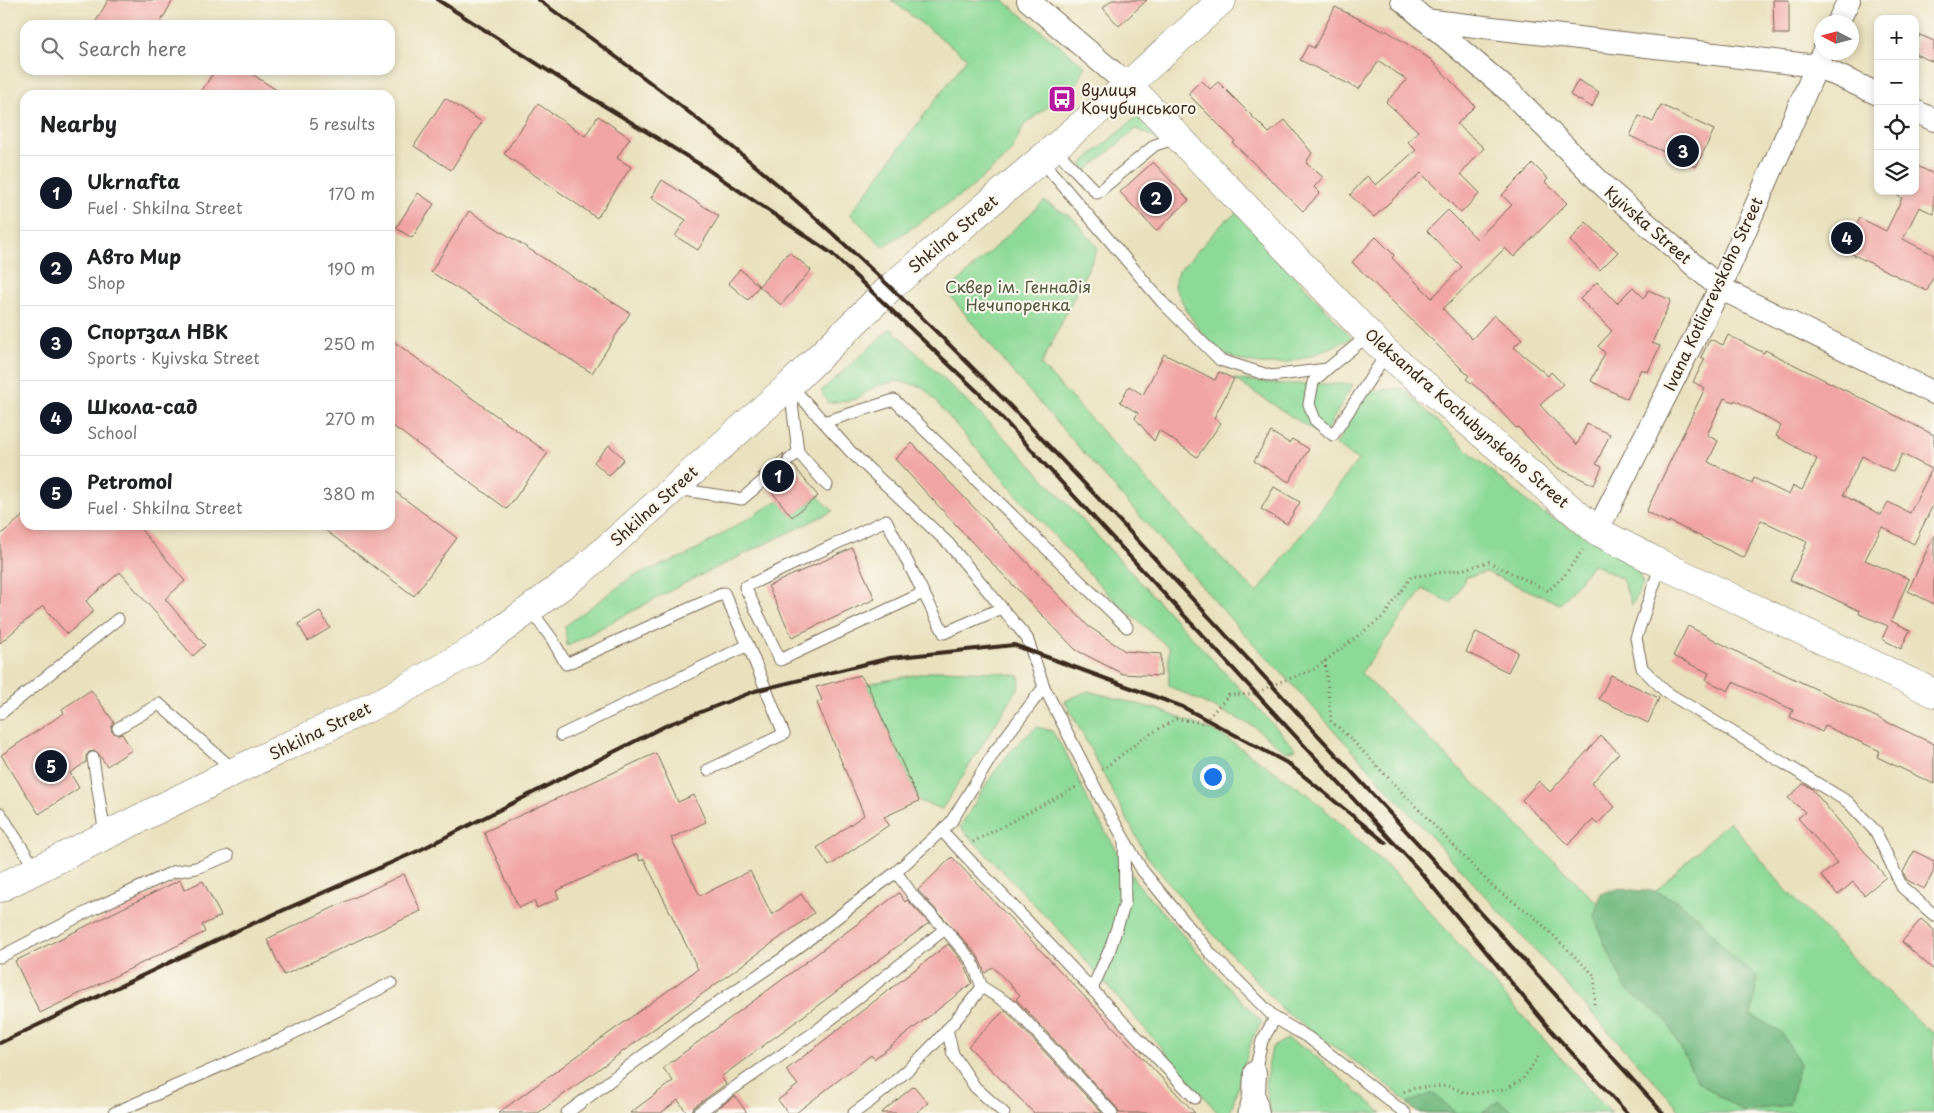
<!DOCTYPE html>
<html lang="en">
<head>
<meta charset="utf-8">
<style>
	:root { --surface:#fff; --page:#f2f2f2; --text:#202124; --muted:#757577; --line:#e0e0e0; --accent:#111827 }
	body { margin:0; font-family:"Playpen Sans",sans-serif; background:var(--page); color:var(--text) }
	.controls { position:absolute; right:15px; top:15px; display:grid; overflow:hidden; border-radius:10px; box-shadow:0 2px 8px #0003 }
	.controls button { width:45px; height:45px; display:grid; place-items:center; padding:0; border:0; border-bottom:1px solid var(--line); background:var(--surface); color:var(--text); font:25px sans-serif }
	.compass { position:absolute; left:1814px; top:15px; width:45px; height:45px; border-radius:50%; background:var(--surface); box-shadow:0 2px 8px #0003; rotate:276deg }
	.you { position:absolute; left:1212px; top:776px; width:18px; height:18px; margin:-12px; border:4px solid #fff; border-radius:50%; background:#1a73e8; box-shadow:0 0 0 8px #1a73e833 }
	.badge { display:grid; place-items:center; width:32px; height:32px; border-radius:50%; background:var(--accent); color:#fff; font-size:16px; font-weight:700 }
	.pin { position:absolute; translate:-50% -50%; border:2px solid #fff; box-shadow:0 1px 5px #0006 }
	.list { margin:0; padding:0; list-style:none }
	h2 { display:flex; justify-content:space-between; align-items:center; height:65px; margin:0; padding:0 20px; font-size:21px }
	h2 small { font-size:16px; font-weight:400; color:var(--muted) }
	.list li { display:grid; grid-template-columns:32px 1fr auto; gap:15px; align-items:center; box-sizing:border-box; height:75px; padding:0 20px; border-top:1px solid var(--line) }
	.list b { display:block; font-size:19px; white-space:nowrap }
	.list p { margin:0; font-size:16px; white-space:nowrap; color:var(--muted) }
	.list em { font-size:16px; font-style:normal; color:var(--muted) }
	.icon { flex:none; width:28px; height:28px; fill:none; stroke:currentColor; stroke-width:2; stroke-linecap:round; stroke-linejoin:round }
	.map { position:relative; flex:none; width:1934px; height:1113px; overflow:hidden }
	.search { position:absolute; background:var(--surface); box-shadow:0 2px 8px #0003; left:20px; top:20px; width:375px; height:55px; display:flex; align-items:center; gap:12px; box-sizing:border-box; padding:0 18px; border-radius:15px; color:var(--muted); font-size:19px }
	.panel { position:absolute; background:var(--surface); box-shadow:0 2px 8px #0003; left:20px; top:90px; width:375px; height:440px; border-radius:15px }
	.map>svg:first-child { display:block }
	.green { fill:#8dda98; stroke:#64825b }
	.forest { fill:#72ba80; stroke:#56724f }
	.building { fill:#f1a5a3; fill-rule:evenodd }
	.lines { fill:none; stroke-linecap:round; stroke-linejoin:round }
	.lane-casing { stroke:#786a56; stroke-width:13 }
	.street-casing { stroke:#786a56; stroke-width:24 }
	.secondary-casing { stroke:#786a56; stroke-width:29 }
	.primary-casing { stroke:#786a56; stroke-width:29 }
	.path { stroke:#786a56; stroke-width:3; stroke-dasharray:1 4; stroke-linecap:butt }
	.lane { stroke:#fff; stroke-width:11 }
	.street { stroke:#fff; stroke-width:22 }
	.secondary { stroke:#fff; stroke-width:28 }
	.primary { stroke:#fff; stroke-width:28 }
	.rail { stroke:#3b2a1e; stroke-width:4 }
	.labels { text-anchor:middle; stroke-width:4.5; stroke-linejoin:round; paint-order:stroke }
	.poi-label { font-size:16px; fill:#3b2a1e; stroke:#fbf7ec; text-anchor:start }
	.street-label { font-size:16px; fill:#3b2a1e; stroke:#fbf7ec }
	.park-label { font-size:16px; fill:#50563c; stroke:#fbf7ec }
</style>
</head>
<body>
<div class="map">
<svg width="1934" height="1113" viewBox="0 0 1934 1113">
	<rect width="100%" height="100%" fill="#fbf7ec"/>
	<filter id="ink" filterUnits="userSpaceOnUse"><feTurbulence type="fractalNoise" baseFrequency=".02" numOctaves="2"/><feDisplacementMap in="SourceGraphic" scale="10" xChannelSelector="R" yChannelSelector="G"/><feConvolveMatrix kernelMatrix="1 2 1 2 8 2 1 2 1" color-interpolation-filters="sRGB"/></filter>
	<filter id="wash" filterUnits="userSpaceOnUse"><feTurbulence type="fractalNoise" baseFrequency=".0096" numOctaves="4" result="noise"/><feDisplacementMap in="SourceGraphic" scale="20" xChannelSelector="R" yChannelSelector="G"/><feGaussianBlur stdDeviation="1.12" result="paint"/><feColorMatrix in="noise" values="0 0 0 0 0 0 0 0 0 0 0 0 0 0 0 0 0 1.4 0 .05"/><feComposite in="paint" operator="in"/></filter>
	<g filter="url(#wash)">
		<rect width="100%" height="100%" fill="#e9e1be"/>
		<g class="green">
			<path d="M891 0H1003L1085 66 1077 84 1024 125 1011 152 970 189 883 247 850 214 967 58Z"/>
			<path d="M1136 117 1161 131 1155 138 1136 129 1087 170 1081 164Z"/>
			<path d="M1044 201 1073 218 1098 248 1041 365 1197 534 1257 593 1358 460 1336 445 1365 393 1380 390 1402 388 1477 459 1536 509 1635 563 1643 584 1632 605 1622 579 1593 564 1560 604 1486 572 1466 577 1451 603 1423 589 1361 673 1618 923 1656 891 1729 821 1785 889 1857 963 1926 1028 1934 1033V1113H1683L1280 671 1244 634 1015 375 947 292Z"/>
			<path d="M1237 213 1352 338C1310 357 1273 376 1227 355 1220 352 1205 336 1199 329 1189 317 1182 300 1174 286L1177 273 1226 220Z"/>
			<path d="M891 328 1018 451 1296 749 1286 752 1253 726 1169 686V648L1108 594 1022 501 923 387 897 381 875 386 857 399 828 403 821 391Z"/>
			<path d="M1234 379 1281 384H1353L1323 437Z"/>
			<path d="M818 496 833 511 685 583 567 646 565 626 633 576 687 555 779 500 792 517Z"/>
			<path d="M940 670 996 672 1019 676 1020 685 942 809 919 801 867 684Z"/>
			<path d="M1088 691 1160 710 1220 734 1309 795 1400 878 1526 1020 1611 1113H1418L1390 1087 1284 1011 1191 910 1146 855 1065 701Z"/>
			<path d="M1037 727 1052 731 1066 753 1094 813 1136 882 1224 982 1262 1022 1252 1039 1230 1113H1218L1059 930 960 827C983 790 1002 753 1037 727Z"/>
			<path d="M1287 1039 1308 1050 1382 1113H1270L1265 1084 1272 1047Z"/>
		</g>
		<g class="forest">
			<path d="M1622 888 1639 891H1656L1675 900 1698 917 1730 955 1758 977 1751 1015 1781 1032 1800 1064 1789 1105 1742 1111 1697 1081 1666 1019 1626 989 1604 943 1594 916 1601 893Z"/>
			<path d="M1434 1093 1456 1113H1418L1407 1103Z"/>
			<path d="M1499 1101 1514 1113H1482Z"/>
		</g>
		<g id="blocks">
			<g class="building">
				<path d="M108 0H173L159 25H94Z"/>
				<path d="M1112 0H1147L1119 26 1103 8Z"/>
				<path d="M1773 0H1789V34H1774Z"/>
				<path d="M1335 7 1383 31 1384 29 1430 59 1475 106 1457 124 1484 148 1461 174 1480 193 1461 213 1421 173 1374 217 1350 195 1367 176 1376 185 1416 150 1408 142 1418 131 1386 102 1407 80 1379 61 1359 89 1300 60 1308 45 1314 48Z"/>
				<path d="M1920 35 1934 41V62L1915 54V44Z"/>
				<path d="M215 70H246L284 95H199Z"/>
				<path d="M1201 80 1210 89 1218 82 1269 133 1285 120 1312 153 1306 163 1323 177 1314 187 1320 193 1303 211 1233 143 1235 141 1188 94Z"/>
				<path d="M1578 80 1599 92 1592 107 1570 95Z"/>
				<path d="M445 98 482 122 451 170 414 146Z"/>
				<path d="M538 104 585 136 598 116 630 138 617 158 631 167 597 218 504 154Z"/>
				<path d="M1661 105 1714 130 1696 167 1630 136 1639 116 1653 122Z"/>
				<path d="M1153 162 1189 200 1156 231 1120 192Z"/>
				<path d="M1533 164 1548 179 1545 182 1567 203 1514 257 1505 248 1443 309 1472 339 1494 315 1522 339 1514 347 1548 376 1551 372 1563 384 1540 405 1577 445 1587 424 1610 434 1596 464 1602 467 1594 485 1554 466 1518 427 1516 428 1484 393 1466 379 1469 376 1352 262 1376 237 1394 255 1392 258 1432 298 1462 267 1427 231 1448 210 1477 239 1512 205 1502 195Z"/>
				<path d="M1915 165 1934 174V214L1919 207 1903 239 1934 255V275L1927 291 1844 250 1860 218 1886 231 1902 198 1888 191H1915Z"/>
				<path d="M662 180 719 216 698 250 675 236 686 220 651 198Z"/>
				<path d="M418 193 434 204 412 238 396 228Z"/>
				<path d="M469 211 630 313 592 373 431 272Z"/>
				<path d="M1586 222 1618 252 1600 270 1570 241Z"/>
				<path d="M789 252 811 270 781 305 759 286Z"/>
				<path d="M740 269 759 286 748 300 728 283Z"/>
				<path d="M1597 282 1617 303 1633 287 1644 298 1648 290 1671 300 1652 343 1660 346 1648 372 1641 369 1627 399 1591 381 1605 353 1598 346 1612 331 1580 299Z"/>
				<path d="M1728 335 1764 353 1765 350 1934 435V503L1914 544 1882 527 1865 560 1909 579 1891 621 1910 630 1901 649 1882 639 1888 626 1859 614 1860 611 1811 588V589L1790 580 1807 542 1761 520 1744 558 1669 521V523L1646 512 1705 388 1693 382 1705 359 1701 357 1710 339 1723 345ZM1724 398 1734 402 1735 400 1781 426 1776 436 1817 459 1802 490 1793 486 1789 495 1754 478 1752 483 1708 462 1718 441 1707 435ZM1902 454 1932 469 1910 513 1888 502 1881 515 1843 495 1862 456 1893 472Z"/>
				<path d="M390 339 548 453 507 509 390 424Z"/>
				<path d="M1164 354 1215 380 1219 372 1234 379 1214 418 1221 423 1197 457 1159 430 1154 441 1135 418 1138 413 1120 402 1129 386 1143 395Z"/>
				<path d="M1271 432 1289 443 1292 439 1309 449 1289 482 1254 461Z"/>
				<path d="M912 443 1088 626 1125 651 1161 654V676L1123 674 1076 650 983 554 895 459Z"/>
				<path d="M609 445 624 459 609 476 594 462Z"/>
				<path d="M784 453 782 461 783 465 787 467 794 466 818 496 792 517 768 487 770 483 769 477 765 474H758Z"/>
				<path d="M1274 487 1300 502 1287 524 1261 509Z"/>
				<path d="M390 488 457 538 414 596 318 525H390Z"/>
				<path d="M25 514V525H137L185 581 165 599 205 645 193 656 120 572 86 601 94 611 67 634 43 606 0 643V535Z"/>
				<path d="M1934 535V604L1908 591Z"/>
				<path d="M852 548 875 599 792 637 768 586Z"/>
				<path d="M320 611 330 628 308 641 298 624Z"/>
				<path d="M1688 626 1745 656 1934 744V784L1877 757 1880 751 1825 726 1822 732 1790 717 1793 710 1733 682 1728 691 1706 680 1709 673 1673 656Z"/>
				<path d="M1476 632 1518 652 1508 672 1466 652Z"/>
				<path d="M860 675 867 684 919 801 884 817 889 825 829 866 817 848 864 815 817 703 822 700 816 687Z"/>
				<path d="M1611 675 1659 698 1648 723 1599 699Z"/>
				<path d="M91 690 114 722 111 728 112 732 118 735 122 734 132 750 107 766 98 753 95 751 89 752 86 756V762L70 773 79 788 39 814 1 755 64 713 62 709Z"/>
				<path d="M1601 736 1619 753 1592 783 1615 807 1597 824 1593 820 1568 845 1522 800 1539 781 1550 792Z"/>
				<path d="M656 753 678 802 694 795 706 822 671 838 700 896 750 871 772 915 801 894 814 913 538 1113H498L698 969 644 859 640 861 637 854 556 891 559 898 537 908 534 901 519 908 484 832Z"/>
				<path d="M1803 784 1811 788 1886 877 1864 895 1853 882 1838 895 1821 876 1837 863 1798 818 1805 812 1788 798Z"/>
				<path d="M1914 851 1934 861V871L1924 889 1907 880 1903 872Z"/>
				<path d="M952 857 1195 1113H1119L1117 1108 1016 999 1020 995 993 967 985 973 978 956 918 890Z"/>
				<path d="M404 874 421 911 284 975 267 939Z"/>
				<path d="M180 880 184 890 203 881 221 916 202 925 205 932 40 1013 15 961Z"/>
				<path d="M899 893 905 902 907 900 929 923 721 1077 726 1084 694 1107 691 1113H687L678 1100 661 1113H630L673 1081 663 1068Z"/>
				<path d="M1921 919 1934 930V970L1902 942Z"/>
				<path d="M948 944 965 965 972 983 874 1059 871 1055 796 1113H788L778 1100 798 1085 786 1070Z"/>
				<path d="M1005 1010 1007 1012 1102 1113H1034L968 1046Z"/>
				<path d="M914 1086 928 1103 916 1113H881Z"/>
				<path d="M735 1096 747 1113H711Z"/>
			</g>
		</g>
	</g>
	<g filter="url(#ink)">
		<use href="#blocks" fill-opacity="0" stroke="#786a56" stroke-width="1"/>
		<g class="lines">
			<defs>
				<g id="lane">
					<path d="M1054 148 1097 193 1155 145 1177 138"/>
					<path d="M1041 160 1162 302 1220 360 1271 376 1327 369 1370 334"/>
					<path d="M1327 369 1313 382 1309 404 1315 420 1333 435 1387 353"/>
					<path d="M790 385 851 452 948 543 1027 638 1044 687 1101 799 1142 870 1211 954 1275 1018 1262 1041 1254 1076"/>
					<path d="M824 422 894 400 1127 627"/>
					<path d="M798 452 827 485"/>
					<path d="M789 460 798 452 790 387"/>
					<path d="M677 489 742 499 763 481"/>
					<path d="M1661 564 1636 638 1642 668 1666 692 1848 802 1876 832 1902 887 1934 915"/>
					<path d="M923 593 780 660 745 587 886 520 944 633 1002 608"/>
					<path d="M530 609 552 639 566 664 724 593 748 645 784 734 708 770"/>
					<path d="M0 714 118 619"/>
					<path d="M118 728 159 704 234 770"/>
					<path d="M561 735 748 645"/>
					<path d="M93 758 105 835"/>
					<path d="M0 813 36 870"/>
					<path d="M942 831 1195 1098"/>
					<path d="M0 957 95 908 173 872 196 868 228 856"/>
					<path d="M982 987 1012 1006 1112 1113"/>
					<path d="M1092 989 1110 949 1125 903 1124 839"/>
					<path d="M1275 1018 1309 1038 1405 1113"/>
					<path d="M947 1029 953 1054 975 1087 1004 1113"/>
					<path d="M114 1113 282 1039 391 983"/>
					<path d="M567 1113 677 1030 795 950 896 872"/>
					<path d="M698 1113 816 1031 945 929"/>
					<path d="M854 1113C903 1079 947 1034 982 987L972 961 945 929 914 897 896 872 951 822 995 751 1044 687"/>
					<path d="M1244 1113 1249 1094"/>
				</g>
				<g id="street">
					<path d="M1028 0 1128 85"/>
					<path d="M1402 0 1510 92 1605 187 1720 288 1934 393"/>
					<path d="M1425 20 1817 66 1878 94"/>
					<path d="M1838 22 1849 0"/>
					<path d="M1915 111 1934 120"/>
					<path d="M1597 531 1720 288 1823 52"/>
					<path d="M1255 1072 1254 1094 1258 1113"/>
				</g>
				<path id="secondary" d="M1128 85 1387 353 1597 531 1661 564 1934 693"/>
				<path id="primary" d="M0 888 235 771 387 699 478 647 530 609 578 574 790 385 891 287 1128 85 1222 0"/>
			</defs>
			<use href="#lane" class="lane-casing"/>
			<use href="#street" class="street-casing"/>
			<use href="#secondary" class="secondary-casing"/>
			<use href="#primary" class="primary-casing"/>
			<g class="path">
				<path d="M1325 661 1331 721 1349 737 1494 888 1532 915 1595 976 1594 1006"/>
				<path d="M1102 770 1142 739 1176 719 1203 723 1229 695 1255 694 1272 685 1313 670 1384 616 1411 577 1464 569 1489 562 1548 591 1564 576 1583 550"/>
				<path d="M973 842 1078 786"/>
				<path d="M1404 1092 1415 1088 1448 1086 1469 1094 1506 1089 1522 1080 1539 1056"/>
			</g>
			<use href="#lane" class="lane"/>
			<use href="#street" class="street"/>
			<use href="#secondary" class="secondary"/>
			<use href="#primary" class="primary"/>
			<g class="rail">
				<path d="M438 0 575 88 701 165 831 253 979 393 1418 869 1548 1027 1627 1113"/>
				<path d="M539 0C629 66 719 132 802 206 948 335 1079 477 1211 619 1363 783 1513 947 1663 1113"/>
				<path d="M0 1043 236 931 420 850 667 725 755 691 890 658 1014 645 1183 707 1289 764 1386 843"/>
			</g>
		</g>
	</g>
	<defs>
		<symbol id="bus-square" viewBox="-11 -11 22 22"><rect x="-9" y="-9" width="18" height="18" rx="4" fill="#b5179e" stroke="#fbf7ec"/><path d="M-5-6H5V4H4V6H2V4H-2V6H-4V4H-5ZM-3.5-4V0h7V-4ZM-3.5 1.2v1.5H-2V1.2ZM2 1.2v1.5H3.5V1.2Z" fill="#fff"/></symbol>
	</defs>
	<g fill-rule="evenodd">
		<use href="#bus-square" x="1046" y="83" width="32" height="32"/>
	</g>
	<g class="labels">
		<g class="poi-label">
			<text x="1081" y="96">вулиця<tspan x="1081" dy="18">Кочубинського</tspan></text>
		</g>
		<g class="street-label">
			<text transform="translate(1648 225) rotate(41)" y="6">Kyivska Street</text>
			<text transform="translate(953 234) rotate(-40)" y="6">Shkilna Street</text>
			<text transform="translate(1713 294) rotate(-65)" y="6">Ivana Kotliarevskoho Street</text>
			<text transform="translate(1467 418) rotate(41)" y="6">Oleksandra Kochubynskoho Street</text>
			<text transform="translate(654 506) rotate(-42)" y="6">Shkilna Street</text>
			<text transform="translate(320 731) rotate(-26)" y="6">Shkilna Street</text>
		</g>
		<g class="park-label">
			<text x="1018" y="293">Сквер ім. Геннадія<tspan x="1018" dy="18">Нечипоренка</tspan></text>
		</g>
	</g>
</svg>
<div class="controls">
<button>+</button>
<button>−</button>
<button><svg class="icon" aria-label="locate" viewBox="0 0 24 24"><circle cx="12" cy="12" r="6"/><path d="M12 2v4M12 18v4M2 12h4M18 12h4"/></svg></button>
<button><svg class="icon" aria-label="layers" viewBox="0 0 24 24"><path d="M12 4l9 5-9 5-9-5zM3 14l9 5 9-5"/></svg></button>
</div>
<svg class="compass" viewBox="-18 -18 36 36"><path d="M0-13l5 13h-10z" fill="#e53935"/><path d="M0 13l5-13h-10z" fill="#757577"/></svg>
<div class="you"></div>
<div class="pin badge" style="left:778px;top:476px">1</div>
<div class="pin badge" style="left:1156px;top:198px">2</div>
<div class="pin badge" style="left:1683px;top:151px">3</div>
<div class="pin badge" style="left:1847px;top:238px">4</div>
<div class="pin badge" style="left:51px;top:766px">5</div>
<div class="search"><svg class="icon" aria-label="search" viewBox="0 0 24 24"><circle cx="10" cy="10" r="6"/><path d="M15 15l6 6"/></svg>Search here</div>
<section class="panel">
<h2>Nearby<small>5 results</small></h2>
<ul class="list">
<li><span class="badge">1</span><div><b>Ukrnafta</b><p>Fuel · Shkilna Street</p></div><em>170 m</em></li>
<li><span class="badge">2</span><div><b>Авто Мир</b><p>Shop</p></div><em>190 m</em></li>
<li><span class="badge">3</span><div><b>Спортзал НВК</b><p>Sports · Kyivska Street</p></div><em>250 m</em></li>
<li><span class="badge">4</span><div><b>Школа-сад</b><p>School</p></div><em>270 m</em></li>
<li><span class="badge">5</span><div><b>Petromol</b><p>Fuel · Shkilna Street</p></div><em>380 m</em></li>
</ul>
</section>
</div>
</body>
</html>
